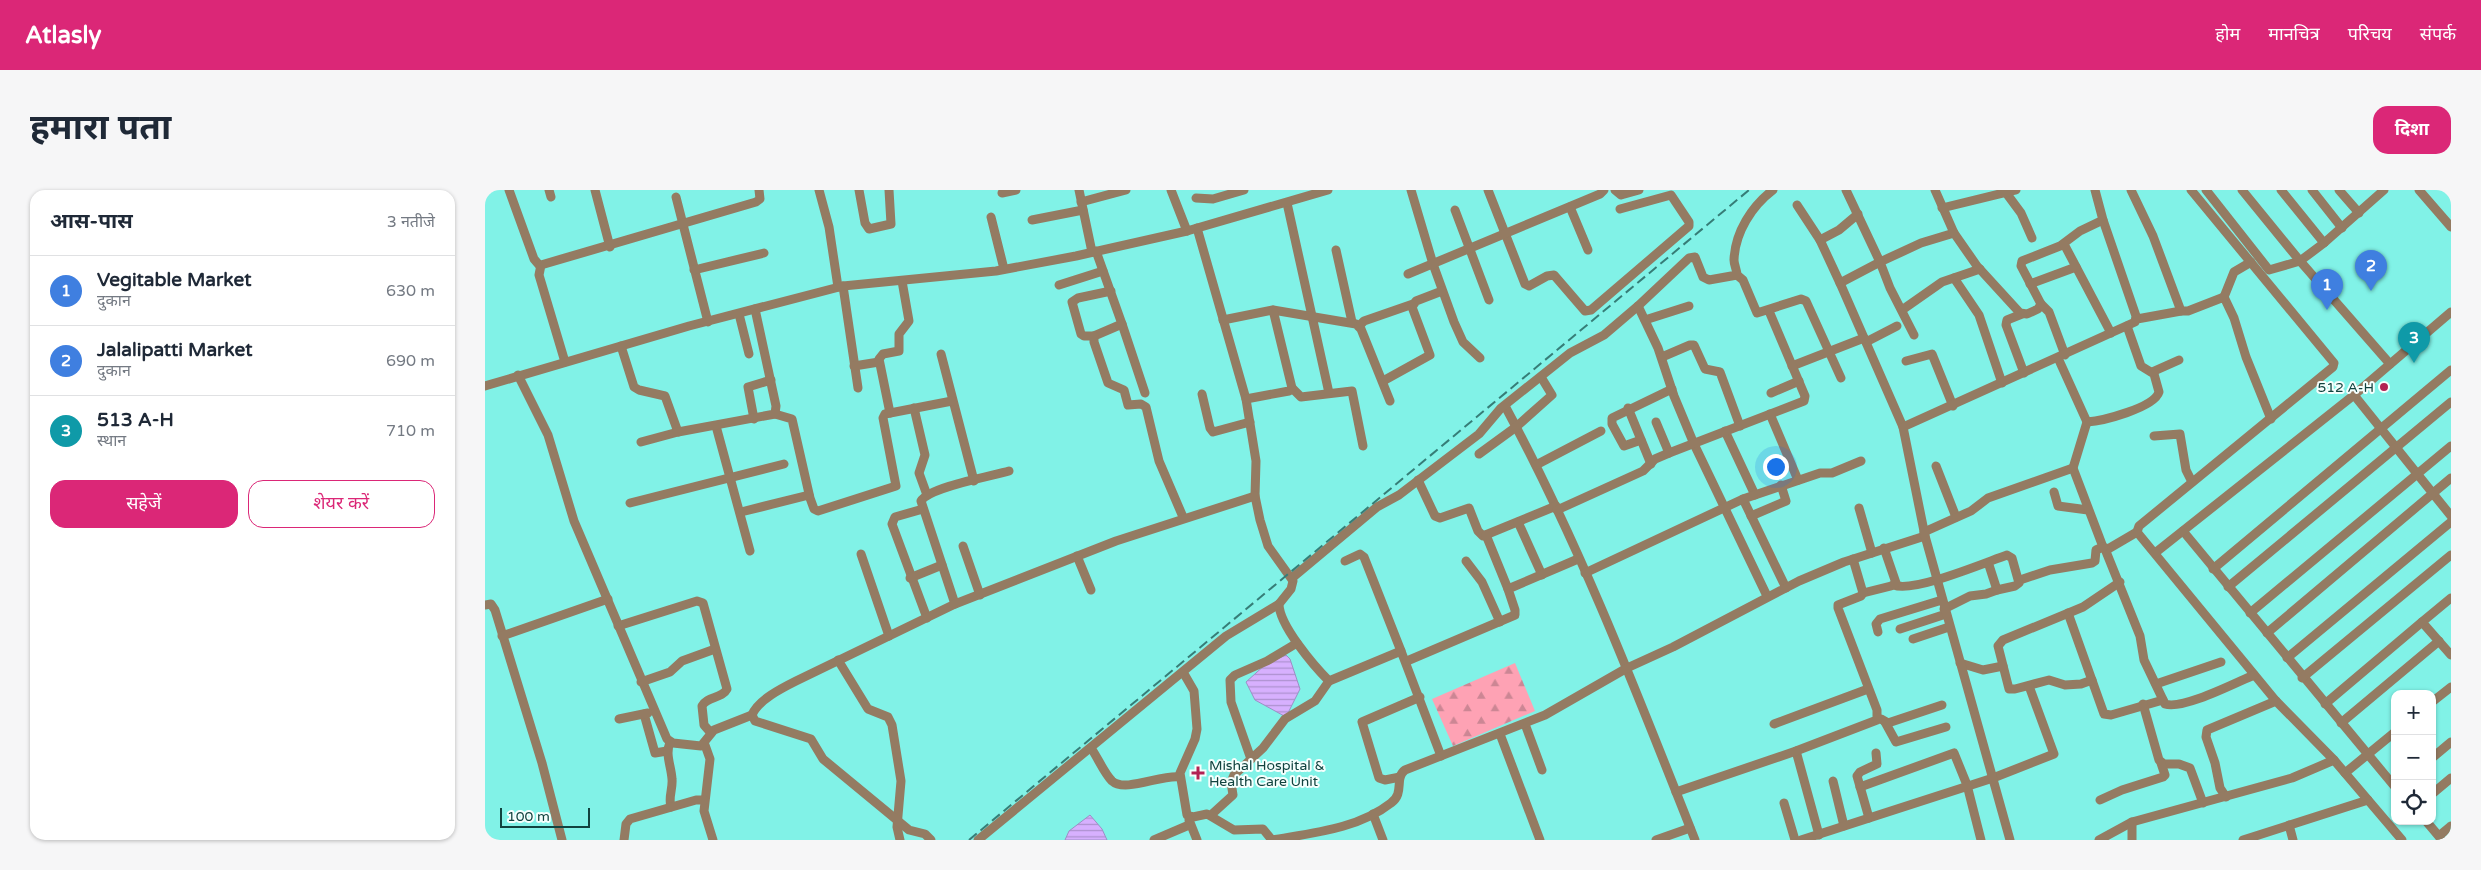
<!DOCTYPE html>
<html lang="hi">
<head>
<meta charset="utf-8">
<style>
	:root { --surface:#fff; --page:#f6f6f7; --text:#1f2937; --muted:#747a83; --line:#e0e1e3; --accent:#db2777 }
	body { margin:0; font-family:"Varela Round","Noto Sans Devanagari",sans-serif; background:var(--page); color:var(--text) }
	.controls { position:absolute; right:15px; bottom:15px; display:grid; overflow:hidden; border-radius:10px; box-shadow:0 1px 4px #0004 }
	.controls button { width:45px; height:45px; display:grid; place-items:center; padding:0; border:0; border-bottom:1px solid var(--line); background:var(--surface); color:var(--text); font:25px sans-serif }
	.scale { position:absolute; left:15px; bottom:12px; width:90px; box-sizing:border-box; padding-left:5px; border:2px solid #11433f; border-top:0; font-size:14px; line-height:18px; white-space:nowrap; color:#11433f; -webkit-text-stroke:4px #f5fffd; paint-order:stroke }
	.you { position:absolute; left:1290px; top:276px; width:18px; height:18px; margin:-12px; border:4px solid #fff; border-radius:50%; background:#1a73e8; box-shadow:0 0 0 8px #1a73e833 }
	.badge { display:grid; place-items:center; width:32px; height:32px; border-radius:50%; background:var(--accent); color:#fff; font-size:16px; font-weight:700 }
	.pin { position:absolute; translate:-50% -41px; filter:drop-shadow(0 1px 2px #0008) }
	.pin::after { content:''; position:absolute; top:26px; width:18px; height:15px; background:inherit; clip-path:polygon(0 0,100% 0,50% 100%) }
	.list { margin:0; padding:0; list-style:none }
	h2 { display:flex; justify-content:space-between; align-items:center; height:65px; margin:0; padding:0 20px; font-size:21px }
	h2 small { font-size:16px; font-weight:400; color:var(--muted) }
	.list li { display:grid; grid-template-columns:32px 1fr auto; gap:15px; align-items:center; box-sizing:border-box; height:70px; padding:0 20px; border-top:1px solid var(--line) }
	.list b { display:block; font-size:19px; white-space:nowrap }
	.list p { margin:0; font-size:16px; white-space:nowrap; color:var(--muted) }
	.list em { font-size:16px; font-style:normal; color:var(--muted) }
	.actions { display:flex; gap:10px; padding:15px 20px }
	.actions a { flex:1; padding:11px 0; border:1px solid var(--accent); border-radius:15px; text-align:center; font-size:18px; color:var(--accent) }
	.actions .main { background:var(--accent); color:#fff }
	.icon { flex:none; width:28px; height:28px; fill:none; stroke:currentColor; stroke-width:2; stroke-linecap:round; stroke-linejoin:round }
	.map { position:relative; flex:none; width:1966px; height:650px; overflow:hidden; border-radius:15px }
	header { display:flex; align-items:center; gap:30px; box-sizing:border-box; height:70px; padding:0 25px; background:var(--accent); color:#fff }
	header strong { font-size:24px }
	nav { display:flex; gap:28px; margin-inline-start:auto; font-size:18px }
	.intro { display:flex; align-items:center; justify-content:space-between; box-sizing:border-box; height:120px; padding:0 30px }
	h1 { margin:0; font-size:35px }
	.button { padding:12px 22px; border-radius:15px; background:var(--accent); color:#fff; font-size:18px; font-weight:700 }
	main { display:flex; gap:30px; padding:0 30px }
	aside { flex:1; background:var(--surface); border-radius:15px; box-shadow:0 1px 4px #0004 }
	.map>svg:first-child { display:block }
	.forest { fill:url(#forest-firs) }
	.water { fill:url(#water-rules); stroke:#9c8fc5 }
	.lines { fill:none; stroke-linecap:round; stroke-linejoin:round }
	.minor { stroke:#947b62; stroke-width:9 }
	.rail { stroke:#367d77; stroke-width:2; stroke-dasharray:10 5; stroke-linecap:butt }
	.poi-dot { fill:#b22253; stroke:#f5fffd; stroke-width:2 }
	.labels { text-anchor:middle; stroke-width:4; stroke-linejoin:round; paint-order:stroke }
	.poi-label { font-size:14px; fill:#11433f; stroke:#f5fffd; text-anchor:end }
</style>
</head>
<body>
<header>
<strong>Atlasly</strong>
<nav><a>होम</a><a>मानचित्र</a><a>परिचय</a><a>संपर्क</a></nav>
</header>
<div class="intro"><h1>हमारा पता</h1><a class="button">दिशा</a></div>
<main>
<aside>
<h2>आस-पास<small>3 नतीजे</small></h2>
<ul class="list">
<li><span class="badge" style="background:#3f7fe0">1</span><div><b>Vegitable Market</b><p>दुकान</p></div><em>630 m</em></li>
<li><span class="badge" style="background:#3f7fe0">2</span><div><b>Jalalipatti Market</b><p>दुकान</p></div><em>690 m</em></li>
<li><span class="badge" style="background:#0f9aa8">3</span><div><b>513 A-H</b><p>स्थान</p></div><em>710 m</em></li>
</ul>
<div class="actions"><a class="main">सहेजें</a><a>शेयर करें</a></div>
</aside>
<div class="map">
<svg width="1966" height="650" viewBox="0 0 1966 650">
	<defs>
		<pattern id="forest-firs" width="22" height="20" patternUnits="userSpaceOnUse" patternTransform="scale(1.25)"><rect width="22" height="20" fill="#fea2b4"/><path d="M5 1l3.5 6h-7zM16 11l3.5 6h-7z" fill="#cc8694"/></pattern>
		<pattern id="water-rules" width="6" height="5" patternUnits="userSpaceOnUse" patternTransform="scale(1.25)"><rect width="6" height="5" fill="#d7b0fe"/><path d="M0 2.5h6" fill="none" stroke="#ad91cf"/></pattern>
	</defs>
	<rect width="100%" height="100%" fill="#81f2e7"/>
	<path class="forest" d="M1030 473 1050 521 968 556 947 509Z"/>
	<g class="water">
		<path d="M801 465 805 469 815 499 801 527 770 510 761 492 781 474Z"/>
		<path d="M605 625 617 639 622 650H580L584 641Z"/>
	</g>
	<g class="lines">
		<g class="minor">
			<path d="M24 0 49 69 55 76"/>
			<path d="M64 0 66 7"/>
			<path d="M110 0 125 57"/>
			<path d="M334 0 344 37 353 97"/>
			<path d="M374 0 380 33 384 39 406 34 404 0"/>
			<path d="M594 0 607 62"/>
			<path d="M686 0 702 41"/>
			<path d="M926 0 948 74 969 132 978 152 995 168"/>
			<path d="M1003 0 1040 94 1044 96 1062 86 1069 85 1100 121 1106 120 1204 36V32L1186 5 1135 19"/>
			<path d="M1130 0 1136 5 1154 0"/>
			<path d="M1361 0 1395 72 1436 53 1469 43"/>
			<path d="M1450 0 1469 43 1492 76 1535 123 1542 124 1553 119 1556 114 1536 76 1537 71 1575 56 1595 41 1618 30"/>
			<path d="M1519 0 1536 23 1547 48"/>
			<path d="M1646 0 1668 46 1696 121H1703L1739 107 1749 128 1761 167 1786 229"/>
			<path d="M1706 0 1849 173 1848 177 1654 336 1652 342 1791 511 1849 570 1917 650"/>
			<path d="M1721 0 1784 80 1815 71 1839 53 1796 0"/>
			<path d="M1757 0 1815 71 1905 174"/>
			<path d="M1827 0 1857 38"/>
			<path d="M1854 0 1874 23"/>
			<path d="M1934 0 1966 37"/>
			<path d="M517 3 531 0"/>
			<path d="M191 7 223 132"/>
			<path d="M711 8 728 9 759 0"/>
			<path d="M596 12 641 0"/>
			<path d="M802 13 844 203"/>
			<path d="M1312 15 1335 50"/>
			<path d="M1085 17 1103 60"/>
			<path d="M1457 18 1531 0"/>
			<path d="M970 20 1004 110"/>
			<path d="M1373 24 1354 40 1335 50 1355 93 1395 72 1405 98 1429 145"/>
			<path d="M506 27 519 79"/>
			<path d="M547 30 598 20"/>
			<path d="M712 38 761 209 771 271 770 306 775 330 783 356 808 391 806 399 794 414C794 435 829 476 844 491L916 461 956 566"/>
			<path d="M1839 53 1899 0"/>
			<path d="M1579 54 1626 143"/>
			<path d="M851 60 867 132"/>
			<path d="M611 61 637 134 609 146V152L623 193 639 200 643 215 656 214 661 217 674 271 698 327"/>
			<path d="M209 80 279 63"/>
			<path d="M923 84 1115 4 1119 0"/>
			<path d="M1252 85 1258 90 1272 123 1316 109 1321 111 1356 188"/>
			<path d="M1469 88 1494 125 1517 193"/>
			<path d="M1355 93 1418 237"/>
			<path d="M1545 94 1591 77"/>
			<path d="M574 95 618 81"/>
			<path d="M358 96 373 198"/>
			<path d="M1739 107 1749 82 1766 72"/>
			<path d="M1556 114 1564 122 1580 165"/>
			<path d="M1153 116 1173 158 1189 206 1209 254 1282 406"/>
			<path d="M1417 120 1457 92 1495 79"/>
			<path d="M254 124 264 164"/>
			<path d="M1537 124 1522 130 1521 135 1539 183"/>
			<path d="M1652 129 1696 121"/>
			<path d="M738 130 788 120 871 134 876 139 905 211"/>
			<path d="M1160 130 1204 116"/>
			<path d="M637 134 660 203"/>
			<path d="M874 136 879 131 928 114"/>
			<path d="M609 146H599L596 144 587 112 593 108 626 101"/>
			<path d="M1381 152 1412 136"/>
			<path d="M136 156 149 197 154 200 180 206 193 242"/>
			<path d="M456 164 489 291"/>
			<path d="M1177 167 1205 155H1209L1220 179 1235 182 1255 236"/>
			<path d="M1573 168 1602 232C1617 231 1669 218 1674 202L1669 184 1656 176 1642 136"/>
			<path d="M1421 171 1447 164 1468 216"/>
			<path d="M80 172 54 85 56 75 271 12 275 9 274 0"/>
			<path d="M369 176 394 172"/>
			<path d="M1307 176 1379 148"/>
			<path d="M1667 182 1694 170"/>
			<path d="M33 185 63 245 89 331 182 549 188 553 216 556 229 540 267 525"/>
			<path d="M898 191 945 165 927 117 931 111 957 101"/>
			<path d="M0 196 204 136 358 96 511 81 591 66 702 41 843 0"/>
			<path d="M807 198 816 207 867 201 878 256"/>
			<path d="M1286 203 1314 191"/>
			<path d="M717 204 725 238 728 242 765 232"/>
			<path d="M1869 205 1966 326"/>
			<path d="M761 209 804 201 807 198 788 120"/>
			<path d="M1020 216C1095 355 1152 503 1210 650"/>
			<path d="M429 218 440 265 434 283 442 305"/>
			<path d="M1143 218 1166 274"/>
			<path d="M405 223 394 169 398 164 414 161V144L424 131 417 91"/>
			<path d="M290 224 307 229 325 308 329 319 333 321 411 296 398 228 400 224 467 211"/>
			<path d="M1285 224 1313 290"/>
			<path d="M269 229 263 197 286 190"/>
			<path d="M1171 232 1184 263"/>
			<path d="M231 236 265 361"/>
			<path d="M1240 241 1270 305"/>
			<path d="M1669 246 1695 244 1701 280 1707 292"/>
			<path d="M1156 250 1139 256 1127 234V228L1187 199"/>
			<path d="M156 252 193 242 290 224 291 216 270 119"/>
			<path d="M994 264 1031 237 1067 205 1056 187"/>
			<path d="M1051 275 1116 241"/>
			<path d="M1451 276 1471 327"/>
			<path d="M1588 278 1602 232"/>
			<path d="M933 290 950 326 955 328 984 318 993 341 998 346 1071 316"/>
			<path d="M1569 302 1573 316 1603 320"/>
			<path d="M1258 309 1301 398"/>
			<path d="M145 313 299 274"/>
			<path d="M1374 318 1387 363"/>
			<path d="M438 319 410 327 407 334 442 428"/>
			<path d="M1072 320 1158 281 1170 269 1184 263 1319 211 1320 206 1284 121"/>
			<path d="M256 322 324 305"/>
			<path d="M1266 326 1301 311 1296 295"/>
			<path d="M1033 332 1057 385"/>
			<path d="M1698 341 1910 597"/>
			<path d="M1439 342 1486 321 1503 308 1588 278 1618 357 1623 359 1652 342"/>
			<path d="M1001 345 1023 399"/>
			<path d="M478 356 495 405"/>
			<path d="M1620 359 1655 446 1659 470 1680 514C1698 520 1750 493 1769 485"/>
			<path d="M1670 363 1869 205 1966 122"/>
			<path d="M376 364 404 446"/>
			<path d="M592 366 606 400"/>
			<path d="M860 371 875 364 879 367 916 461"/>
			<path d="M981 371 997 392 1015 432"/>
			<path d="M1728 379 1966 180"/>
			<path d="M1100 383 1258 309 1335 283H1347L1376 271"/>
			<path d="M425 388 457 375"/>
			<path d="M807 388 892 317 914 305 994 244 1016 218 1085 163 1119 145 1153 116 1204 68 1210 67 1218 87 1224 90 1252 85C1252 80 1249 75 1249 70 1250 42 1267 16 1288 0"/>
			<path d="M1535 390 1565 380 1607 373 1610 371 1611 360 1618 357"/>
			<path d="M1409 395C1428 403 1499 373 1522 365L1527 368 1534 393 1530 396 1512 400 1503 372"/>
			<path d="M1743 397 1966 212"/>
			<path d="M1378 403 1406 396 1411 393 1399 358"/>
			<path d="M1966 408 1937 432 1966 465"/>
			<path d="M470 414 436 311C444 297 507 286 524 281"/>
			<path d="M0 415 6 414 10 420 57 573 77 650"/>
			<path d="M1459 419 1485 406 1501 404 1512 400"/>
			<path d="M1583 423 1619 524 1626 525 1678 510"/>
			<path d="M1765 423 1966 256"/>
			<path d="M133 436 212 411 218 413 242 499C237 509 222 506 217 516L219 535 226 543"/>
			<path d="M1415 439 1461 424"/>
			<path d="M1393 442 1391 434 1395 429 1457 410"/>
			<path d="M1782 443 1966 288"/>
			<path d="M17 446 123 409"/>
			<path d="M1428 449 1464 437"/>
			<path d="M1802 468 1966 332"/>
			<path d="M353 470 383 519 403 527 407 535 416 591 412 637 415 650"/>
			<path d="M922 471 1030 425V420L1023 399 1093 369"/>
			<path d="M1475 473 1498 480 1518 476"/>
			<path d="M698 482 709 501 712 539 710 549 695 583 702 625 708 627 722 624 749 640 778 639 787 650"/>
			<path d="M1817 488 1966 365"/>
			<path d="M1607 490 1596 494 1580 495 1564 490 1530 499H1524L1513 456 1518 450 1598 417 1635 392"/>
			<path d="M156 492 185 482 197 471 230 459"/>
			<path d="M1671 494 1736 472"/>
			<path d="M1947 512 1966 497"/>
			<path d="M1658 514 1674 570 1679 574H1694L1705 578 1718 613"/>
			<path d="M1840 514 1937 432"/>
			<path d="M159 524 170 563 182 561"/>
			<path d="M134 529 163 523"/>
			<path d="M1396 529 1403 533 1457 515"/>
			<path d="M1400 532 1411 552 1461 537"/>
			<path d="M1856 533 1954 451"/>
			<path d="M1040 534 1057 580"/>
			<path d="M1289 534 1383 499"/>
			<path d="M1015 544 1055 650"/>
			<path d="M185 552C180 565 186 575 187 589 188 599 183 607 186 617"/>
			<path d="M220 555 225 569 219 621 228 650"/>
			<path d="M606 558C613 568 619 583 627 591 640 603 677 584 695 587"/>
			<path d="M1311 561 1334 645"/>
			<path d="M1947 568 1966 552"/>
			<path d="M766 569 746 512 745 490 750 485 782 471 812 453"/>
			<path d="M1860 583 1910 542"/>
			<path d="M915 587 900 590 894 588 877 532 935 507"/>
			<path d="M1348 591 1359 636"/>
			<path d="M1375 597 1469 563 1482 595 1496 650"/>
			<path d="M1191 602 1311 561 1392 530V520L1353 418V415L1376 406 1378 403 1368 369"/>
			<path d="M1947 604 1966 588"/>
			<path d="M1741 607 1735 598 1730 573 1721 547 1722 540 1791 511"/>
			<path d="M1615 610 1637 600 1678 587 1680 585 1676 573"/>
			<path d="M1299 613 1310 650"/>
			<path d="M888 624 898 650"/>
			<path d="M726 625 748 605 746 592 749 585 778 558 800 529 830 511 844 491"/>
			<path d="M1384 628 1372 586 1375 582 1392 574 1391 563"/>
			<path d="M704 630 712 650"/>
			<path d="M1941 631 1957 650"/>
			<path d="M1804 635 1808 650"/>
			<path d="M1954 646 1966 636"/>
			<path d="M139 650 141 634 145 629 211 610H219"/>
			<path d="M446 650 440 644 424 640 338 569 326 549 270 531 267 525C273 510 297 498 311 491L470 414 631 351 770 306"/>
			<path d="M493 650 741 446 794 414"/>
			<path d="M669 650 704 635"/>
			<path d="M787 650C827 643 873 639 906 613 920 603 909 588 920 580L1060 525 1142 478 1188 457 1314 391 1359 372 1440 346"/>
			<path d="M1171 650 1205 638"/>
			<path d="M1316 650 1508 588 1569 564 1544 496"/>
			<path d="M1525 650 1440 346 1418 237 1650 132 1651 126 1618 30 1610 0"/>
			<path d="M1614 650 1647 632 1807 588 1849 570"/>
			<path d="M1647 650V632"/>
			<path d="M1758 650 1883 610"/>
		</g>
		<path class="rail" d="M484 650 1264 0"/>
	</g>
	<g class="poi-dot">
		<circle cx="1899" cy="197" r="5"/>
		<path d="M710.5 575.5h5v5h5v5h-5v5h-5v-5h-5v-5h5z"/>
	</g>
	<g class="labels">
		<g class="poi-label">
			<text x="1889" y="202">512 A-H</text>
			<text x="724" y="580" text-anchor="start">Mishal Hospital &amp;<tspan x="724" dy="16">Health Care Unit</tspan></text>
		</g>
	</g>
</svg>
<div class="controls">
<button>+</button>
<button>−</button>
<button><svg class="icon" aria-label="locate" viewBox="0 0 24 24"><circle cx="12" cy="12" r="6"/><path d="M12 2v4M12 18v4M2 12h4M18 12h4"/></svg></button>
</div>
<div class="scale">100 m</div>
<div class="you"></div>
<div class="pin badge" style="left:1842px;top:120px;background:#3f7fe0">1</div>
<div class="pin badge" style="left:1886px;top:101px;background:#3f7fe0">2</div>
<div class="pin badge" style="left:1929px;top:173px;background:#0f9aa8">3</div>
</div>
</main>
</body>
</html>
